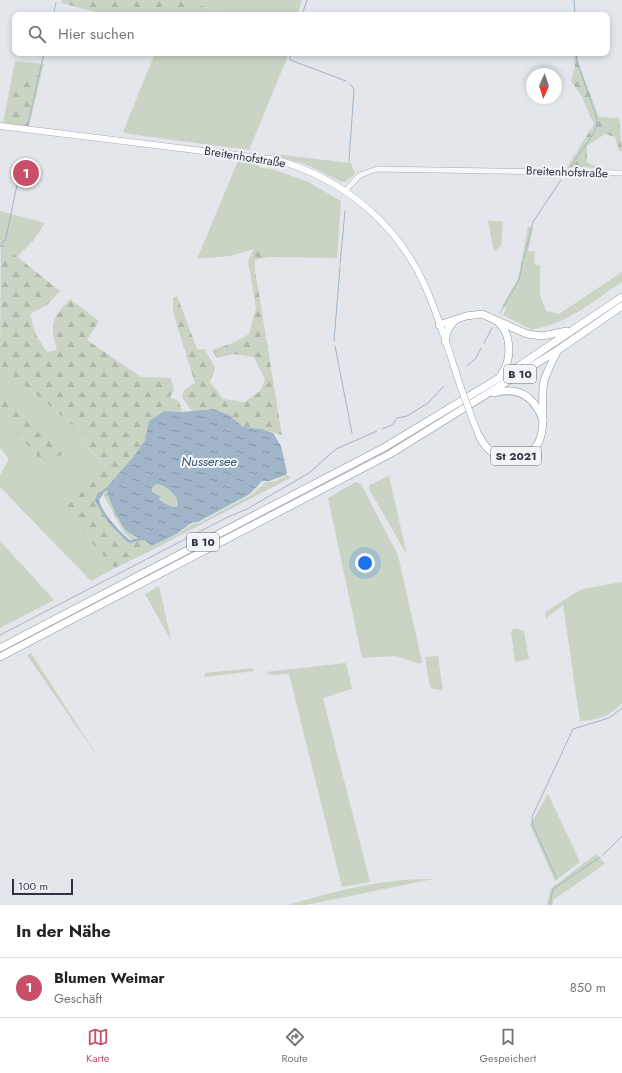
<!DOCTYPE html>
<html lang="de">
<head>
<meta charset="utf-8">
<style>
	:root { --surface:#fff; --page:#f2f2f2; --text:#222; --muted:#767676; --line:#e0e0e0; --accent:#c94e68 }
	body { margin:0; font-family:Jost,sans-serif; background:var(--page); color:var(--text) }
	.compass { position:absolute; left:526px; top:68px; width:36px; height:36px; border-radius:50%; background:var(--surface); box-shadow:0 2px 6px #0003; rotate:183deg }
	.scale { position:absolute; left:12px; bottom:10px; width:61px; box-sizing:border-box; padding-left:4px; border:2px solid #2b3542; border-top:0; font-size:11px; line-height:14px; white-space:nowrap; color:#2b3542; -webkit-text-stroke:3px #f2f5f8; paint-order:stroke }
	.you { position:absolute; left:365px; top:563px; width:14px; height:14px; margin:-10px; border:3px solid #fff; border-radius:50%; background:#1a73e8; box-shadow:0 0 0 6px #1a73e833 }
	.badge { display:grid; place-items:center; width:26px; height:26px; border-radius:50%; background:var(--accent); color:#fff; font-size:13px; font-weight:700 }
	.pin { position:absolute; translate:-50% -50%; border:2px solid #fff; box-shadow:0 1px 4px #0006 }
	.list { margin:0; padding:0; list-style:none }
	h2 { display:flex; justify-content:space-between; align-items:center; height:52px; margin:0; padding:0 16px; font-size:17px }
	h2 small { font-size:13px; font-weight:400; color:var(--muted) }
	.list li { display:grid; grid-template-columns:26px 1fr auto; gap:12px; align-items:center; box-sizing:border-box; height:60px; padding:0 16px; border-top:1px solid var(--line) }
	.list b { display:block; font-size:15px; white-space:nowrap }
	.list p { margin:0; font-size:13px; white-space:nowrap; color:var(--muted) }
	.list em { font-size:13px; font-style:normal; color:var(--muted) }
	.icon { flex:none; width:22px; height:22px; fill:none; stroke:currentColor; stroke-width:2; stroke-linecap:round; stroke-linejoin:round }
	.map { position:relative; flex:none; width:622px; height:905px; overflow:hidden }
	.search { position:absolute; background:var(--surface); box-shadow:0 2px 6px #0003; left:12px; right:12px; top:12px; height:44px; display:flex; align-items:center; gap:10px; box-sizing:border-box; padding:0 14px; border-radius:8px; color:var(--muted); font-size:15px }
	.sheet { height:112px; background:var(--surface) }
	nav { display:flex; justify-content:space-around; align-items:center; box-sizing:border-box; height:56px; border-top:1px solid var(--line); background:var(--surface); font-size:11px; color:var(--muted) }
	nav a { display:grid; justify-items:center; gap:2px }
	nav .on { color:var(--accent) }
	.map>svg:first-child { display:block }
	.green { fill:#c9d4c4 }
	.forest { fill:url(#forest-firs) }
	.wetland { fill:url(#wetland-marsh) }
	.water { fill:url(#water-ripples); fill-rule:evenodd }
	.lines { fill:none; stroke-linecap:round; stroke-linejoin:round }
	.stream { stroke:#a0b6c8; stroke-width:1 }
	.minor-casing { stroke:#a8adb4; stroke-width:6 }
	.major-casing { stroke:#a2abb5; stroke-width:7 }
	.highway-casing { stroke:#8b94a0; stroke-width:8 }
	.minor { stroke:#f5f7f9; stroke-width:5 }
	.major { stroke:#fff; stroke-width:6 }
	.highway { stroke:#fff; stroke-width:7 }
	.major-bridge-casing { stroke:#a2abb5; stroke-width:7; stroke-linecap:butt }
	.major-bridge { stroke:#fff; stroke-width:6 }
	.labels { text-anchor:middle; stroke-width:4; stroke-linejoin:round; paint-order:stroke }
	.shield { fill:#f2f5f8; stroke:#676f79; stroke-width:1 }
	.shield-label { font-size:11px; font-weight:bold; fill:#2b3542 }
	.street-label { font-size:12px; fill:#2b3542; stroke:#f2f5f8 }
	.water-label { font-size:13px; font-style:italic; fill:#375674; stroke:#f2f5f8 }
</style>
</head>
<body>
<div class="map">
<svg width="622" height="905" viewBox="0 0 622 905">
	<defs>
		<pattern id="forest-firs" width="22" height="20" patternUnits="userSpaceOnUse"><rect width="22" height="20" fill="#c9d4c4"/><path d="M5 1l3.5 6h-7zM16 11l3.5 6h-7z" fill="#adb7aa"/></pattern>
		<pattern id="wetland-marsh" width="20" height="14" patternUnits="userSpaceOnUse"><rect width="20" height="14" fill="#c9d4c4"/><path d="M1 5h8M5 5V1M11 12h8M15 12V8" fill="none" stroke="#adb7aa"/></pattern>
		<pattern id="water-ripples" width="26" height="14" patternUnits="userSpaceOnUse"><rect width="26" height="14" fill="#a0b6c8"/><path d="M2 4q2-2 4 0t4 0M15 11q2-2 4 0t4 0" fill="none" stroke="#8395a4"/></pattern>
	</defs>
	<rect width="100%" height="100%" fill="#e3e6ea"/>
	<g class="green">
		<path d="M183 0H302L297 15H240L228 12 223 13Z"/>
		<path d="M155 53H289L249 150 129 134 123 132Z"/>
		<path d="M15 61 44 64 41 75C15 80 10 101 10 125L3 124Z"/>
		<path d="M273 154 351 163 355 174 345 182H342L305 164 273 156Z"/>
		<path d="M238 161 256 164 261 168 272 169 308 182 341 201 337 258 268 257 270 255 254 249 230 256 197 259Z"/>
		<path d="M0 211 45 223 33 241 17 257 0 244Z"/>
		<path d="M488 220 503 222 501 246 494 252Z"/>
		<path d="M528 227 533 228 528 251 535 252 534 264 540 265V295L546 311 559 314 622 272V282C594 300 568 324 534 329V331L503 315 506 309 502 306 518 279Z"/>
		<path d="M0 365 86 436 81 440 107 469 63 511 115 568 91 581 0 487V475L9 459 0 448V415L44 463 66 453 0 394Z"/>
		<path d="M288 475 290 478 152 550V546L177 535 192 524 199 523 251 495 266 482 276 481Z"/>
		<path d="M389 476 407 555 369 489 370 485Z"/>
		<path d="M356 482 361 484 398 555 422 662 420 664 396 656 362 658 328 498Z"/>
		<path d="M156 484C166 485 178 496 178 506L175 507 168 505 152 492V488Z"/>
		<path d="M0 541 54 600 0 628Z"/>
		<path d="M622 582V703C611 716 596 720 580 721L563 605 546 618 545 612 582 589Z"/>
		<path d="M159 586 171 640 145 594Z"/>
		<path d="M514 628 524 631 529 659 515 662 511 632Z"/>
		<path d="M31 653 101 762 27 655Z"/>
		<path d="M438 656 443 690 433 689 430 687 425 657Z"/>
		<path d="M346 663 352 689 323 698 370 882 342 887 289 674 271 675 266 672Z"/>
		<path d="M252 668 254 671 204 677 205 673Z"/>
		<path d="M548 794 580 862 555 881 530 825Z"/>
		<path d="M596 854 605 864 553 900V905H547L550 890 554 886Z"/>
		<path d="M433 879 306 905H288C335 891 384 878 433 879Z"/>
	</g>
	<g class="forest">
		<path d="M63 0H183L223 13 218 15H108L61 3Z"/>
		<path d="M574 53H578V62L599 117 619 118 622 151H619L615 137 605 134 587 146V162L599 168 574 167 566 169 594 124 581 95 571 81 575 68Z"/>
		<path d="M41 75 29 126 10 125C10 99 13 81 41 75Z"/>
		<path d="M1 244 60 291 47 305 30 314 36 335 47 352 57 350C49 323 52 319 70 299L99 321 87 340 141 377 171 378 174 390 170 397 179 401 182 412 165 411 150 421 145 440 134 456 107 488 97 494 95 500 117 532 129 543 144 540 152 546V550L115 568 62 511 107 468 81 440 86 436 0 365Z"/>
		<path d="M254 249 269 250 270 255 268 257 255 260V270L282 435 262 429 243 427 229 415 213 409 192 411 182 397 184 390 195 383 173 312V298L177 296 197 349H205L215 368 210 382 223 399 245 402 261 390 265 379 254 357 234 354 217 358 212 350 233 343 249 334 256 308 248 260Z"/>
		<path d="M0 394 66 453 44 463 0 415Z"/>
	</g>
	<path class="wetland" d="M107 488 126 529 140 538 131 539 123 531 104 496Z"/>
	<path class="water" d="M213 409 229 415 243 427 262 429 273 433 281 446 287 472 286 475 269 481H262L250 494 198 522 191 523 177 534 152 546 144 540 129 543C115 531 102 517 95 500L97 494 107 487 134 456 145 440 149 421 165 411 182 412ZM156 484C166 485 179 496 178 506 172 509 165 503 159 499L161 497 152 492V488ZM107 489C108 499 119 522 126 530 129 534 135 535 139 538L130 540C120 532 102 513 99 500Z"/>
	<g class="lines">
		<g class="stream">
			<path d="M574 0 575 15"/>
			<path d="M53 15 56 3"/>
			<path d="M302 15 307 0"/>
			<path d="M290 53V60L346 81"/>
			<path d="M28 124 44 53"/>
			<path d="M349 161 354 89 350 84"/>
			<path d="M571 166 593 134 597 125 596 116 577 61 576 53"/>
			<path d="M0 247 6 238 17 185"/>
			<path d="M524 258 533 222 561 180"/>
			<path d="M340 265 345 211"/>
			<path d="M500 313 519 280 523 261"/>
			<path d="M334 341 340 267"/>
			<path d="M484 343 492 328"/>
			<path d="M335 346 352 433"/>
			<path d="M467 366 476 358 481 348"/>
			<path d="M382 429 392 425 397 418 407 416 428 403 444 386"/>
			<path d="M0 635 226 518 247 509 309 473 336 449 377 431"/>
			<path d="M603 855 622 836"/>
			<path d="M557 879 533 826 532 817 573 729 609 718 622 708"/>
			<path d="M550 905 553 889 600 857"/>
		</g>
		<defs>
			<path id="minor" d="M345 191 360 175 377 169 622 173"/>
			<g id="major">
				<path d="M0 126 277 160C344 179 398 224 426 288 440 320 450 355 461 388"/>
				<path d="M472 418 479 436"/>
			</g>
			<g id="highway">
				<path d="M498 322C512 335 512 360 501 375"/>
				<path d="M439 325 466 316 482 314 527 334 542 336 567 331"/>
				<path d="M445 341 448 329 455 320"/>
				<path d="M494 393C518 386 534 396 543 420"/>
				<path d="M479 436C485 447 493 457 507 457 557 457 538 412 544 381 547 371 553 360 558 350"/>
				<path d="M0 648 385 447 519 366 622 297"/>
				<path d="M0 657 390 454 558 350 622 306"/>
			</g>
		</defs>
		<use href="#minor" class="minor-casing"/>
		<use href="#major" class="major-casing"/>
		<use href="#highway" class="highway-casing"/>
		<use href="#minor" class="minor"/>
		<use href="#major" class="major"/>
		<use href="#highway" class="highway"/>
		<defs>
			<path id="major-bridge" d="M461 388 472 418"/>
		</defs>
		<use href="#major-bridge" class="major-bridge-casing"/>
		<use href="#major-bridge" class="major-bridge"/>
	</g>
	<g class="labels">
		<g class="shield">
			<rect x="504" y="365" width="32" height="18" rx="3"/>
			<rect x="491" y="447" width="50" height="18" rx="3"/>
			<rect x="187" y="533" width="32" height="18" rx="3"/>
		</g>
		<g class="shield-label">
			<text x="520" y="378">B 10</text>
			<text x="516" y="460">St 2021</text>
			<text x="203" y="546">B 10</text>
		</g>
		<g class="street-label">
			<text transform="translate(245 157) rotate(9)" y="4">Breitenhofstraße</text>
			<text transform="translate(567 172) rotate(2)" y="4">Breitenhofstraße</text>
		</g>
		<g class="water-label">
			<text x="209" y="466">Nussersee</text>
		</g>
	</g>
</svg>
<svg class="compass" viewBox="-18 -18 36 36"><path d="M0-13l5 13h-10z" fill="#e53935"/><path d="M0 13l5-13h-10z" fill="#767676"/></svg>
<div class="scale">100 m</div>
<div class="you"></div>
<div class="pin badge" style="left:26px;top:173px">1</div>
<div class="search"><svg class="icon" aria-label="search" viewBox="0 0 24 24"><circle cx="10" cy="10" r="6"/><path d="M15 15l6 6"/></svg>Hier suchen</div>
</div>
<section class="sheet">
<h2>In der Nähe<small></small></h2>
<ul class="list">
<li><span class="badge">1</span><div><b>Blumen Weimar</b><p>Geschäft</p></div><em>850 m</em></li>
</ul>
</section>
<nav>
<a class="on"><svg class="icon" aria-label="map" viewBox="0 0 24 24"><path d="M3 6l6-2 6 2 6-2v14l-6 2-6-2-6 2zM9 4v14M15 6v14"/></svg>Karte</a>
<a><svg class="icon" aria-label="directions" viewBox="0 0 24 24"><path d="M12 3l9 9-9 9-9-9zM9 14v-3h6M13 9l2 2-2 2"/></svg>Route</a>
<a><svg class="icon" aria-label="saved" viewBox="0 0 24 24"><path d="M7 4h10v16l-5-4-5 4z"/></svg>Gespeichert</a>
</nav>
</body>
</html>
